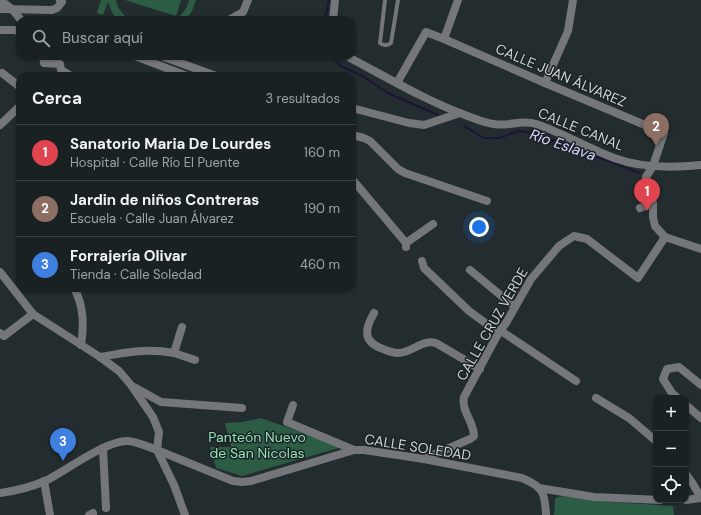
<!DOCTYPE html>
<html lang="es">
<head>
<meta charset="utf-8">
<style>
	:root { --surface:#1a2123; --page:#272e30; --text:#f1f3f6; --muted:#9fa3a6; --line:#383e41; --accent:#8c9099 }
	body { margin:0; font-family:"DM Sans",sans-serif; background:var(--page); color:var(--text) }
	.controls { position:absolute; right:12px; bottom:12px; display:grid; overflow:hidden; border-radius:8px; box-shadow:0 1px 3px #0004 }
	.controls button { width:36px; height:36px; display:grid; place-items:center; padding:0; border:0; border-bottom:1px solid var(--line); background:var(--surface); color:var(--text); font:20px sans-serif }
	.you { position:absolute; left:479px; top:227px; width:14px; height:14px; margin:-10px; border:3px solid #fff; border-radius:50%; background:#1a73e8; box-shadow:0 0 0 6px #1a73e833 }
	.badge { display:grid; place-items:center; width:26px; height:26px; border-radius:50%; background:var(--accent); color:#fff; font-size:13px; font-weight:700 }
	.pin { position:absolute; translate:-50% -33px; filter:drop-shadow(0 1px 2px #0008) }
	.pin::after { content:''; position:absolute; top:21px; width:14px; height:12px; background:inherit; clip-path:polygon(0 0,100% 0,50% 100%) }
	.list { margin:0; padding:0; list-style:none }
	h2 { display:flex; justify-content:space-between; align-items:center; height:52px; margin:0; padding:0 16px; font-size:17px }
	h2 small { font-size:13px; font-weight:400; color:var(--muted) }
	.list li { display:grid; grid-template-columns:26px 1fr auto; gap:12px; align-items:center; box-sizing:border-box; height:56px; padding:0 16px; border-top:1px solid var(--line) }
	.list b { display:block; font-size:15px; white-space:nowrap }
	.list p { margin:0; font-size:13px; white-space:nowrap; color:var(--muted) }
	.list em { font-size:13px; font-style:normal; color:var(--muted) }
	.icon { flex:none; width:22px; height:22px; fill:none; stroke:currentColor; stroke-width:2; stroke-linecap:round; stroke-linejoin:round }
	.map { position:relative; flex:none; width:701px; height:515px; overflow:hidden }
	.search { position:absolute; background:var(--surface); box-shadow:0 1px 3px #0004; left:16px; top:16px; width:340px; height:44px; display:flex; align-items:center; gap:10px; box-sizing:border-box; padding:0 14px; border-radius:12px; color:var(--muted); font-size:15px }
	.panel { position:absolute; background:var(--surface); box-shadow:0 1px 3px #0004; left:16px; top:72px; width:340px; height:220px; border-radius:12px }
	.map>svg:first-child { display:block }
	.green { fill:#2d5c44 }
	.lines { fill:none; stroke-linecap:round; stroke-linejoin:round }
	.stream { stroke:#1d1438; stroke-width:2 }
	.service { stroke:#74767a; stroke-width:4 }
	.minor { stroke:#74767a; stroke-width:8 }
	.tertiary { stroke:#74767a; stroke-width:8 }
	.labels { text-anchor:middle; stroke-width:3; stroke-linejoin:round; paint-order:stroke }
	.street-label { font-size:14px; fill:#d0d5d7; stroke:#1a2225 }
	.park-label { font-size:14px; fill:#93e0b6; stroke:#1a2225 }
	.water-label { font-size:15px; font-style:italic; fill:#d9d4fe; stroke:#1a2225 }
</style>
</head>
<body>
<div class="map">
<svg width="701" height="515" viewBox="0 0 701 515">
	<rect width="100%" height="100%" fill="#232c2f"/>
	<g class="green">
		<path d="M101 0H116C117 8 123 15 130 20H118L113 14 108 2 103 15 97 13Z"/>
		<path d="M125 0H181L176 16Z"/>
		<path d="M189 0H196L192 11 186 20H174C182 15 187 9 189 0Z"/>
		<path d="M261 418 342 447 242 476 216 468 210 447H231L225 423 242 422Z"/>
		<path d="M563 496 597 501 673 506 674 515H554L555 499 557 497Z"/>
	</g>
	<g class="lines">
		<g class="stream">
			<path d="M325 20 329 0"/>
			<path d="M330 56 341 66 364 77 388 93 438 115"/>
			<path d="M464 126 484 138H499L519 131 534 133 640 173"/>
		</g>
		<path class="service" d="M385 0 380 43C384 46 387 46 391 43L398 0"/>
		<g class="minor">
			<path d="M0 0 12 9 21 20"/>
			<path d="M0 9 52 10 57 8 62 2 60 0"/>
			<path d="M229 20 243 12 248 0"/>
			<path d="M333 20 335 0"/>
			<path d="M0 30H14L20 32"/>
			<path d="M444 39 458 0"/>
			<path d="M43 56 44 63 60 64 61 70 71 76"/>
			<path d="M135 56 187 76"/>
			<path d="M348 56 350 58C388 78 425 100 465 115 474 118 484 123 494 124 508 127 522 119 536 124 563 133 587 148 614 158 641 168 672 168 701 165"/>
			<path d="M164 57 216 76"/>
			<path d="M2 73 20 87"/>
			<path d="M397 83 426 32 444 39 545 83 664 133 653 166 646 177 645 186 653 203V217L655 226 665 237 701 249"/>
			<path d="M545 83 568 31 573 0"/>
			<path d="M352 108 409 123 424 125 460 113"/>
			<path d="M0 125 20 106"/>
			<path d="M352 135 364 138 370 141 398 169 405 173 487 201"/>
			<path d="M352 179 406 243V247"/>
			<path d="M640 208 653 203"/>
			<path d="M406 243 433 224"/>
			<path d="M422 261 424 268 469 311 495 330 504 333 576 381"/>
			<path d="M470 270 515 307"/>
			<path d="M0 272 33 314 100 357 119 371 131 385 153 417 159 432 157 450C148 447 138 442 128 441 106 440 66 471 45 481 31 487 15 491 0 493"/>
			<path d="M74 288C84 306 84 325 81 345"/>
			<path d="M374 313C364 330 363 342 383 349 388 351 394 353 398 353 412 353 422 339 436 343L480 369"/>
			<path d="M0 333 4 336 33 314"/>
			<path d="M174 353 195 360"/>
			<path d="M100 357C127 352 147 348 174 353L182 327"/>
			<path d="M134 387 161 402 242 408"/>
			<path d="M596 398 629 418 656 441"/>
			<path d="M678 398 672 393 663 379 667 369 679 367 701 385"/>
			<path d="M293 405 287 422 354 450"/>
			<path d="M686 405 701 418"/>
			<path d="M103 448 106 508"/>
			<path d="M424 459 470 439 474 436C474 422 461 411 464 397L499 332 506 323 531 279 559 246 574 236 587 239 638 278 665 237"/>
			<path d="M686 474 693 484 701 498"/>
			<path d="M44 481 50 515"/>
			<path d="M539 488 594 497 660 500"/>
			<path d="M686 500 701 498"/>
			<path d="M89 515 93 513"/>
		</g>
		<g class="tertiary">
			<path d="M157 450 233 481 242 482 251 481 354 450H364L424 459 522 478C543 487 545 492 546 515"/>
			<path d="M157 450 174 485 185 515"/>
		</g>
	</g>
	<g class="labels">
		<g class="street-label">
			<text transform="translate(561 75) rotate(23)" y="5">CALLE JUAN ÁLVAREZ</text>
			<text transform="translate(581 129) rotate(22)" y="5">CALLE CANAL</text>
			<text transform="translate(492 324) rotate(-60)" y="5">CALLE CRUZ VERDE</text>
			<text transform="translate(418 447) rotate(9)" y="5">CALLE SOLEDAD</text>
		</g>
		<g class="park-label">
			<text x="257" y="442">Panteón Nuevo<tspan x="257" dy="16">de San Nicolas</tspan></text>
		</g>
		<g class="water-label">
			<text transform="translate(563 145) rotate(19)" y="5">Río Eslava</text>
		</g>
	</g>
</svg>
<div class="controls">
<button>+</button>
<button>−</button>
<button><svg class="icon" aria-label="locate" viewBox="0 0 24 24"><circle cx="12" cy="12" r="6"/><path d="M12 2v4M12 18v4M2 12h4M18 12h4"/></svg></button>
</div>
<div class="you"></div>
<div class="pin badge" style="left:647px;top:211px;background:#e0444e">1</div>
<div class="pin badge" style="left:656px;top:146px;background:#8d6e63">2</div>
<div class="pin badge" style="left:63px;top:461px;background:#3f7fe0">3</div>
<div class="search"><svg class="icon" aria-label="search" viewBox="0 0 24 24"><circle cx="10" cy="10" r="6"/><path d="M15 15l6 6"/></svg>Buscar aquí</div>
<section class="panel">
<h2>Cerca<small>3 resultados</small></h2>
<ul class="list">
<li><span class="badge" style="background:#e0444e">1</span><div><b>Sanatorio Maria De Lourdes</b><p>Hospital · Calle Río El Puente</p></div><em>160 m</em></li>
<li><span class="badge" style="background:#8d6e63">2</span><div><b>Jardin de niños Contreras</b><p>Escuela · Calle Juan Álvarez</p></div><em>190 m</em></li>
<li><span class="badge" style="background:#3f7fe0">3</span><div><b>Forrajería Olivar</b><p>Tienda · Calle Soledad</p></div><em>460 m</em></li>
</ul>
</section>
</div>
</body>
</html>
